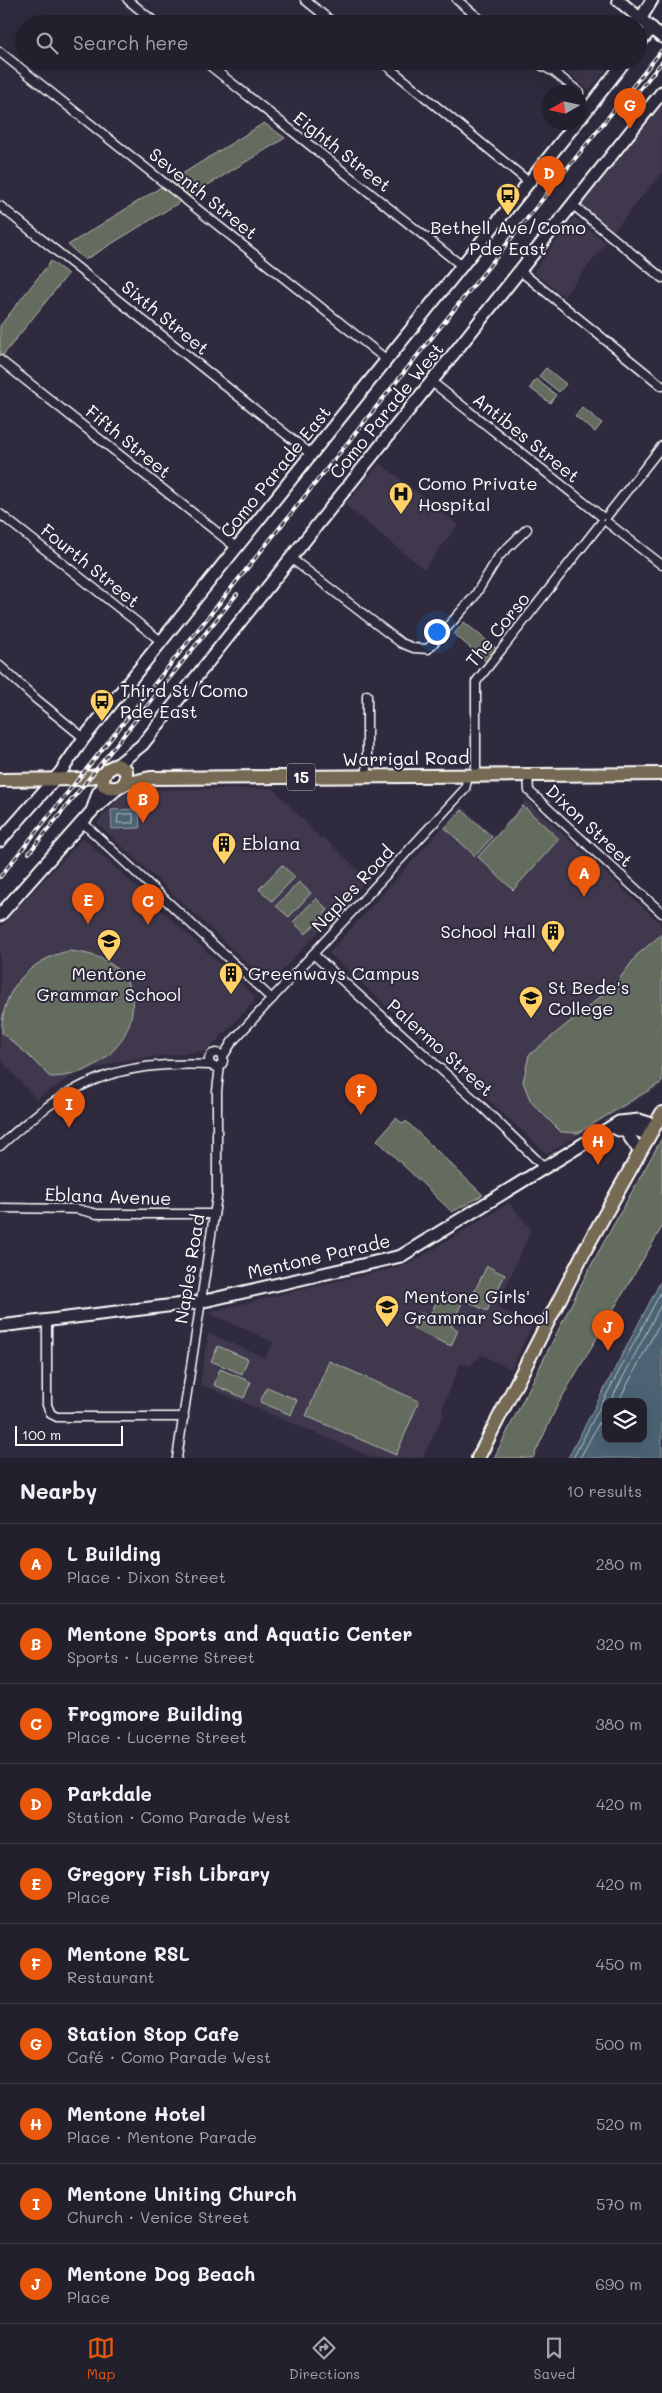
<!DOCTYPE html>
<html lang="en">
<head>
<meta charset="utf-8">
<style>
	:root { --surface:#23202e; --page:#2b2836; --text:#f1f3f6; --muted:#a3a3aa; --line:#403e4a; --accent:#ea580c }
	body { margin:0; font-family:Mali,sans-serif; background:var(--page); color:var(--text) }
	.controls { position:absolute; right:15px; bottom:15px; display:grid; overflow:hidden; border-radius:10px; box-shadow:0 5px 20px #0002 }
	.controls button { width:45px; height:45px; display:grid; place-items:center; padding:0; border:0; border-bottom:1px solid var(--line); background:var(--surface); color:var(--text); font:25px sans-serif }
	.compass { position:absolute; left:542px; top:85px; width:45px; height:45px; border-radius:50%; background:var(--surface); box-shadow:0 5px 20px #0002; rotate:261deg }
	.scale { position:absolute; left:15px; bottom:12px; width:108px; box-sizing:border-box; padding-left:5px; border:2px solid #fff; border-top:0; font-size:14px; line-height:18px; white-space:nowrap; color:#fff; -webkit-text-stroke:4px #2f2a3d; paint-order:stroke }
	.you { position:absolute; left:436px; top:631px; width:18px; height:18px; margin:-12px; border:4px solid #fff; border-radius:50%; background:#1a73e8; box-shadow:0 0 0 8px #1a73e833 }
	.badge { display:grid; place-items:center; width:32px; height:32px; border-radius:50%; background:var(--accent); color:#fff; font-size:16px; font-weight:700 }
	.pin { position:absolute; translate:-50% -41px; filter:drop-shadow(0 1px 2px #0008) }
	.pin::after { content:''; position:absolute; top:26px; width:18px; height:15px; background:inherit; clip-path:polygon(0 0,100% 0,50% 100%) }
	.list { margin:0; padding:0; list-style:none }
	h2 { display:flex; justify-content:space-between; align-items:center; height:65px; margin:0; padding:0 20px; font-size:21px }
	h2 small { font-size:16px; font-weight:400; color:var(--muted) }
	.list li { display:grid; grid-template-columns:32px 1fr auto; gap:15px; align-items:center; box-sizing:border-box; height:80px; padding:0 20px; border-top:1px solid var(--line) }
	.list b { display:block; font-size:19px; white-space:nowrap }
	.list p { margin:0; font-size:16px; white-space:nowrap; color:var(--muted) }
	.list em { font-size:16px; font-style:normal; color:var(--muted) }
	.icon { flex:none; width:28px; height:28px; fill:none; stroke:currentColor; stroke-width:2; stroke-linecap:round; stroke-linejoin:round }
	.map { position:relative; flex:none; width:662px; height:1458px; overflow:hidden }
	.search { position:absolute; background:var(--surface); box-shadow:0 5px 20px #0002; left:15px; right:15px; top:15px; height:55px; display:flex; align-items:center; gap:12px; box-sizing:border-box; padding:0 18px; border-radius:28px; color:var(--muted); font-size:19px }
	.sheet { height:865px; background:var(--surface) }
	nav { display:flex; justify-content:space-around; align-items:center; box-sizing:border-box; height:70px; border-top:1px solid var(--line); background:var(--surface); font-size:14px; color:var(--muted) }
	nav a { display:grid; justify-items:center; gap:2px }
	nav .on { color:var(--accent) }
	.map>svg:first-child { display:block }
	.built { fill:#40394e }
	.green { fill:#646c5f; stroke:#b2b6af }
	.water { fill:#4b6373; stroke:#93a1ab; fill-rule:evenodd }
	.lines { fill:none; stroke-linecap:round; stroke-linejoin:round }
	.shore { stroke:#b7c1c7; stroke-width:1 }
	.street-casing { stroke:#fff; stroke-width:11 }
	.secondary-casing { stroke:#fff; stroke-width:15 }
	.primary-casing { stroke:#fff; stroke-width:16 }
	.street { stroke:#2f2a3d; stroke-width:8 }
	.secondary { stroke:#2f2a3d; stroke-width:11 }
	.primary { stroke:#766a54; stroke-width:12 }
	.rail-casing { stroke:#fff; stroke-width:4 }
	.rail { stroke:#2f2a3d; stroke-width:2; stroke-dasharray:5.5; stroke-linecap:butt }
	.labels { text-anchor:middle; stroke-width:4; stroke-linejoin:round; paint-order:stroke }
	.shield { fill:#2f2a3d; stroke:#c1bfc5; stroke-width:1 }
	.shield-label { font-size:16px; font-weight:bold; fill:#fff }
	.street-label { font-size:18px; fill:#fff; stroke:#2f2a3d }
	.poi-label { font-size:18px; fill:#fff; stroke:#2f2a3d; text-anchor:start }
</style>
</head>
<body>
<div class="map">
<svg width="662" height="1458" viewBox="0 0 662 1458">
	<rect width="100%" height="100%" fill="#2f2a3d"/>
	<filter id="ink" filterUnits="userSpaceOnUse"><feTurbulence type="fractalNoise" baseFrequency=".02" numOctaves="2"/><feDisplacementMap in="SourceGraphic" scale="10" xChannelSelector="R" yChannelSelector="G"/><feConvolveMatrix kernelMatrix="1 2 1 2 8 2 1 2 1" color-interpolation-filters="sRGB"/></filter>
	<g filter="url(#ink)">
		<g class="built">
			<path d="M565 61H613L589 91 561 67Z"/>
			<path d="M662 104V172L613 232 581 205Z"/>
			<path d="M574 217 606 243 564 296 533 272Z"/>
			<path d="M380 463 458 525 424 569 345 505Z"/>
			<path d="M273 788 321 839 323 837 368 879 276 977 263 978 97 823 126 790Z"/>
			<path d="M526 800 662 925V1085L547 1154 329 953 462 806 494 836Z"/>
			<path d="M83 838 255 996 254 1002 214 1044 206 1051 119 1061 71 1077 36 1099 0 1059V927Z"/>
			<path d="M509 1203 531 1229 497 1308 533 1324 511 1369 482 1355 470 1366 460 1364 442 1409 444 1414 422 1458H374L200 1384 208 1333 263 1357 266 1356 273 1342 211 1314V1311L407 1265Z"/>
		</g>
		<g class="green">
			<path d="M264 123 285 138 85 260 68 245Z"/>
			<path d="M51 261 68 274 0 359V326Z"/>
			<path d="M546 368 566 384 559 392 539 376Z"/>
			<path d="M536 379 556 395 550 403 530 388Z"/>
			<path d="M582 407 602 423 595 432 575 416Z"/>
			<path d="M464 622 497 649 487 662 454 634Z"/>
			<path d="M523 806 559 839 513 890 478 857Z"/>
			<path d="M462 810 492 837 475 856 445 828Z"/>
			<path d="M282 865 295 877 272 901 259 889Z"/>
			<path d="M299 882 311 893 289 917 276 906Z"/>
			<path d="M316 898 328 910 306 934 293 922Z"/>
			<path d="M662 934V1082L578 1133 561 1132 531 1102 523 1082 529 1055 615 985 637 955Z"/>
			<path d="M69 951C172 959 138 1077 50 1077L27 1054 2 1033C0 991 30 959 69 951Z"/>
			<path d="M396 1118 403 1124 406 1121 483 1195 452 1212 377 1140Z"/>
			<path d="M662 1138V1227L558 1404 533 1458H494L589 1269Z"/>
			<path d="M487 1266 505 1275 487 1311 469 1302Z"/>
			<path d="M441 1292 462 1303 451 1326 458 1330 451 1346 413 1329 421 1313 429 1317Z"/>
			<path d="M218 1346 248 1359 242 1374 211 1361Z"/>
			<path d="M329 1361 419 1401 396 1455 306 1416Z"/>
			<path d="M220 1369 251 1382 244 1398 214 1385Z"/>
			<path d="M267 1387 297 1400 291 1415 260 1402Z"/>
		</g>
		<g class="water">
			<path d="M139 809 140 828 112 829 111 810Z"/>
			<path d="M662 1279V1458H568ZM606 1402H643V1439H606Z"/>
		</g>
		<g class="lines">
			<g class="shore">
				<path d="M133 814V823H117L118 815Z"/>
				<path d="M610 1402 662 1303"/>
				<path d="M618 1402 662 1319"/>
				<path d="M573 1458 662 1290"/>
				<path d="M580 1458 606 1410"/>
			</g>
			<defs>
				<g id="street">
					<path d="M128 0 157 24"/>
					<path d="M305 0 335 24"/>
					<path d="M457 0 486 24"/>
					<path d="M0 52 387 360"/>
					<path d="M204 61 462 266"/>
					<path d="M381 61 529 182"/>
					<path d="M533 61 554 72 579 92"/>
					<path d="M573 205 662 278"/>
					<path d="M0 206 312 455"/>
					<path d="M520 271 662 386"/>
					<path d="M0 360 237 548"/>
					<path d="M432 382 601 516"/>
					<path d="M0 514 162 642"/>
					<path d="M607 516 662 446"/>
					<path d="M608 523 662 565"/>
					<path d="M292 559 401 643 414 648 428 649 474 597 499 556 527 529"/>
					<path d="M0 666 36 699 84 738"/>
					<path d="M367 695V777"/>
					<path d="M528 775 529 791 662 913"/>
					<path d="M476 776V682L601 523"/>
					<path d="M82 822 272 999"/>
					<path d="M313 954 477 1102 544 1167"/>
					<circle cx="216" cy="1060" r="7"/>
					<path d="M222 1058 232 1042 465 789 468 776"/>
					<path d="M0 1146C71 1081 114 1061 211 1065"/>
					<path d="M0 1208 77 1209 97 1214H214"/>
					<path d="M47 1320V1405L51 1414 57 1417H184"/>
					<path d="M177 1458 217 1196V1091L220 1065"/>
				</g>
				<g id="secondary">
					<path d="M618 0 662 37"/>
					<path d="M641 18 652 0"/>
					<path d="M638 45 652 28"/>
					<path d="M580 119 625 61"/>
					<path d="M117 765 142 745 662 92"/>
					<path d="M92 811 98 793 104 785"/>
					<path d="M0 841 60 773 84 738 577 122"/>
					<path d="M0 915 92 811 118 788"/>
					<path d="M613 1127 619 1130 633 1129 649 1135"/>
					<path d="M624 1129 640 1152"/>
					<path d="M0 1326 200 1302 401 1256 619 1122 639 1120 655 1125"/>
				</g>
				<g id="primary">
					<path d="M117 765 126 770V781C121 789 112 790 104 785 101 775 107 768 117 765Z"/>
					<path d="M0 780 81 779 105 774"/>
					<path d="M124 784 150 778 662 774"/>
					<path d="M478 1458 585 1250 662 1113"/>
				</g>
			</defs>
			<use href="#street" class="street-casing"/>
			<use href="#secondary" class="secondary-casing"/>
			<use href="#primary" class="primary-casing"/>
			<use href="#street" class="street"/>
			<use href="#secondary" class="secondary"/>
			<use href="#primary" class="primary"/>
			<defs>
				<g id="rail">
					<path d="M622 111 662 62"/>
					<path d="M29 853 237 594"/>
					<path d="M0 877 662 50"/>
				</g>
			</defs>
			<use href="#rail" class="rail-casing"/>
			<use href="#rail" class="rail"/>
		</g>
	</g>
	<defs>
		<symbol id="bus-pin" viewBox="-11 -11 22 30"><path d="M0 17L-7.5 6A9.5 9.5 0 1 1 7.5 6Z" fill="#ffd166" stroke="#2f2a3d"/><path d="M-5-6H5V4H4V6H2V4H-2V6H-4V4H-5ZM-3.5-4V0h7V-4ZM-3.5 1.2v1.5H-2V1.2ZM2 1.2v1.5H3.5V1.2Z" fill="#111"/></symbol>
		<symbol id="hospital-pin" viewBox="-11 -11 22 30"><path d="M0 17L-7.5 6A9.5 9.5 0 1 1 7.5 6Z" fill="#ffd166" stroke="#2f2a3d"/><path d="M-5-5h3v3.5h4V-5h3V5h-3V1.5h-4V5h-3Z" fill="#111"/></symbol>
		<symbol id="building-pin" viewBox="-11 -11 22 30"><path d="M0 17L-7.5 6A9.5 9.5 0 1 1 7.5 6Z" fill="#ffd166" stroke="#2f2a3d"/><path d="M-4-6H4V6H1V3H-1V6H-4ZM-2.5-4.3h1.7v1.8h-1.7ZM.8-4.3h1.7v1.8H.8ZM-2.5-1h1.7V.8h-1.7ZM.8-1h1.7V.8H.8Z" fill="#111"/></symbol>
		<symbol id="school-pin" viewBox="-11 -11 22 30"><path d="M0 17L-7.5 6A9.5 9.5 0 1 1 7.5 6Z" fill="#ffd166" stroke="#2f2a3d"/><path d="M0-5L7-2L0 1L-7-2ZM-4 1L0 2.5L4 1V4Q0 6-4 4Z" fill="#111"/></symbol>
	</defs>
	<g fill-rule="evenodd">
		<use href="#bus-pin" x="494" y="181" width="28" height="38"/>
		<use href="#hospital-pin" x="387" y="480" width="28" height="38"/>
		<use href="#bus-pin" x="88" y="687" width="28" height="38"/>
		<use href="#building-pin" x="210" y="830" width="28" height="38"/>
		<use href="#building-pin" x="539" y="918" width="28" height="38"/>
		<use href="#school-pin" x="95" y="927" width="28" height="38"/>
		<use href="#building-pin" x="217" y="960" width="28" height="38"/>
		<use href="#school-pin" x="517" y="984" width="28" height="38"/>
		<use href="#school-pin" x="373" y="1293" width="28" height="38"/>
	</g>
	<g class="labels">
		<rect class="shield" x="287" y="763.5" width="28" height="27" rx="4"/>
		<g class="shield-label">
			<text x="301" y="783">15</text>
		</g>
		<g class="street-label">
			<text transform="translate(342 152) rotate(38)" y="6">Eighth Street</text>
			<text transform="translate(203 194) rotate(39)" y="6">Seventh Street</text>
			<text transform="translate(165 318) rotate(39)" y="6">Sixth Street</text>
			<text transform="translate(387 411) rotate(-51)" y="6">Como Parade West</text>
			<text transform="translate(526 438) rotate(39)" y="6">Antibes Street</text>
			<text transform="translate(128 442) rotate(39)" y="6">Fifth Street</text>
			<text transform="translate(276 472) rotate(-51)" y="6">Como Parade East</text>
			<text transform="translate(90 566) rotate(39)" y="6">Fourth Street</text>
			<text transform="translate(498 630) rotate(-51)" y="6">The Corso</text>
			<text transform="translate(406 759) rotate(-1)" y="6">Warrigal Road</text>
			<text transform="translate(589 826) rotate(43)" y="6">Dixon Street</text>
			<text transform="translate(353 889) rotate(-47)" y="6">Naples Road</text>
			<text transform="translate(440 1048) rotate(42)" y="6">Palermo Street</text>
			<text transform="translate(108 1197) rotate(2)" y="6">Eblana Avenue</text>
			<text transform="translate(319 1257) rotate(-13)" y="6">Mentone Parade</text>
			<text transform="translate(190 1269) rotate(-81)" y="6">Naples Road</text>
		</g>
		<g class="poi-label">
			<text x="508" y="234" text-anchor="middle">Bethell Ave/Como<tspan x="508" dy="21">Pde East</tspan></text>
			<text x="418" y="490">Como Private<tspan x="418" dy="21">Hospital</tspan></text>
			<text x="120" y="697">Third St/Como<tspan x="120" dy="21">Pde East</tspan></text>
			<text x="242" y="850">Eblana</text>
			<text x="536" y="938" text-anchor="end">School Hall</text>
			<text x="109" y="980" text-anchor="middle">Mentone<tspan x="109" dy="21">Grammar School</tspan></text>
			<text x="248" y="980">Greenways Campus</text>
			<text x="548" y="994">St Bede's<tspan x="548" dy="21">College</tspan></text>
			<text x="404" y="1303">Mentone Girls'<tspan x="404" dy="21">Grammar School</tspan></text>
		</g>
	</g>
</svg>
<div class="controls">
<button><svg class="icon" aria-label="layers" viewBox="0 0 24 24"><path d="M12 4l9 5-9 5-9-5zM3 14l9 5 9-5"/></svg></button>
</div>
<svg class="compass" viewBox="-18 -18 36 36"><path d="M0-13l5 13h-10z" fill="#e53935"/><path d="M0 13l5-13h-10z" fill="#a3a3aa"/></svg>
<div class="scale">100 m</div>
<div class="you"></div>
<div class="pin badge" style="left:584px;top:897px">A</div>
<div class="pin badge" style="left:143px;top:823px">B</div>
<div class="pin badge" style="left:148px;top:925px">C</div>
<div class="pin badge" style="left:549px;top:197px">D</div>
<div class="pin badge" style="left:88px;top:924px">E</div>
<div class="pin badge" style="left:361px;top:1115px">F</div>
<div class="pin badge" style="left:630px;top:129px">G</div>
<div class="pin badge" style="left:598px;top:1165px">H</div>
<div class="pin badge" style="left:69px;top:1128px">I</div>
<div class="pin badge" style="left:608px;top:1351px">J</div>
<div class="search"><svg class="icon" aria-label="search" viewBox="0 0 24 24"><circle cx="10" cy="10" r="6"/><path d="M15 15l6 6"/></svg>Search here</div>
</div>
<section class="sheet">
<h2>Nearby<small>10 results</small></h2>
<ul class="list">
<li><span class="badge">A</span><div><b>L Building</b><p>Place · Dixon Street</p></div><em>280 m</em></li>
<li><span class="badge">B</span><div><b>Mentone Sports and Aquatic Center</b><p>Sports · Lucerne Street</p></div><em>320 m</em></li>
<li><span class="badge">C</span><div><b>Frogmore Building</b><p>Place · Lucerne Street</p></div><em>380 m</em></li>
<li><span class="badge">D</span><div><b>Parkdale</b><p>Station · Como Parade West</p></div><em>420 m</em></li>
<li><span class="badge">E</span><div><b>Gregory Fish Library</b><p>Place</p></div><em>420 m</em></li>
<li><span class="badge">F</span><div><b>Mentone RSL</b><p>Restaurant</p></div><em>450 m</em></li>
<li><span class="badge">G</span><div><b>Station Stop Cafe</b><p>Café · Como Parade West</p></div><em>500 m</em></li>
<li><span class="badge">H</span><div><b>Mentone Hotel</b><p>Place · Mentone Parade</p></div><em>520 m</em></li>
<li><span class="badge">I</span><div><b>Mentone Uniting Church</b><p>Church · Venice Street</p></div><em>570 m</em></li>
<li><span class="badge">J</span><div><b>Mentone Dog Beach</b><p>Place</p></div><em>690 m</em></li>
</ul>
</section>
<nav>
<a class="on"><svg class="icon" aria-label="map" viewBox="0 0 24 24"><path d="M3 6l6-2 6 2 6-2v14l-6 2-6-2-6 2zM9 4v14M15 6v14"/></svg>Map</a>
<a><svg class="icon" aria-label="directions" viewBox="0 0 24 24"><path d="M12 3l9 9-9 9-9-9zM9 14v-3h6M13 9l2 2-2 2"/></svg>Directions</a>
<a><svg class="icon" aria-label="saved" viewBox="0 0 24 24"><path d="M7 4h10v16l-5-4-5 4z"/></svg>Saved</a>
</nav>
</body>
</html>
